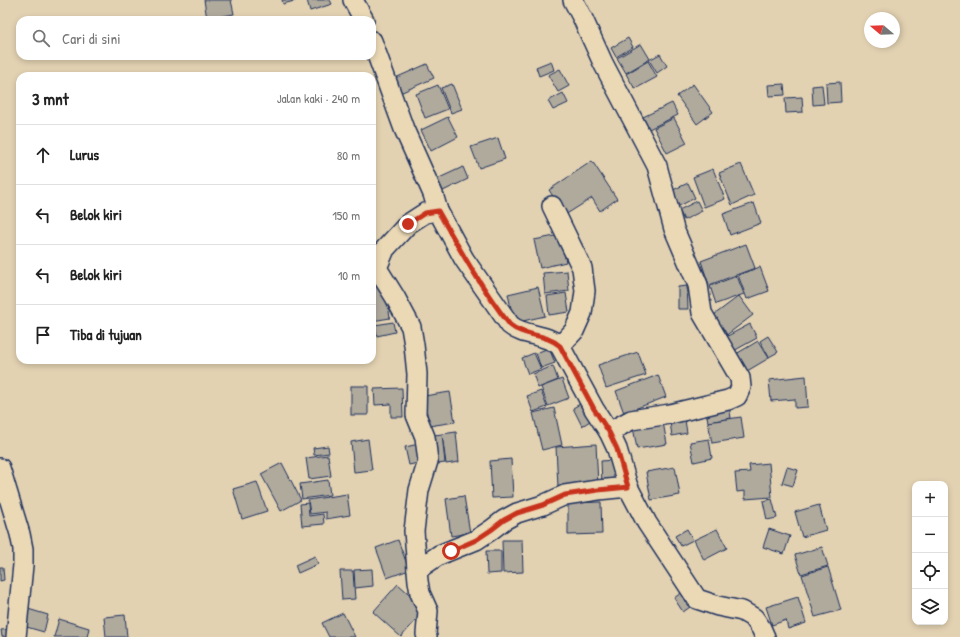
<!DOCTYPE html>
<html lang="id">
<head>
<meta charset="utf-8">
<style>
	:root { --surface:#fff; --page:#f2f2f2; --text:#222; --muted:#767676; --line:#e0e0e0 }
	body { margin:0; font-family:"Patrick Hand",sans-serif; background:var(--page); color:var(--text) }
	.controls { position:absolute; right:12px; bottom:12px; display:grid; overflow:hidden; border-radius:8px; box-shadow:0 2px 6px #0003 }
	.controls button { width:36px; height:36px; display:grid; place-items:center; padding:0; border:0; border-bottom:1px solid var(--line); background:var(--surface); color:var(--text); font:20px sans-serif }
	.compass { position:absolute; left:864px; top:12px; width:36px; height:36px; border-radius:50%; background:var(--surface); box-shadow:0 2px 6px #0003; rotate:289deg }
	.stop { position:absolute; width:12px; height:12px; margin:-9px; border:3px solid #c8321e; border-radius:50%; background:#fff }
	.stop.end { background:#c8321e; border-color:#fff; box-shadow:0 1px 4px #0008 }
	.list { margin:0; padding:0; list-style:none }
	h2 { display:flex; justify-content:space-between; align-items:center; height:52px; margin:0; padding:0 16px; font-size:17px }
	h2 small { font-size:13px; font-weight:400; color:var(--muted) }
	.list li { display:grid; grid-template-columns:26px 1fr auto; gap:12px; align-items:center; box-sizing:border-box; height:60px; padding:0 16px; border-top:1px solid var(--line) }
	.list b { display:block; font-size:15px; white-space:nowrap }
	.list em { font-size:13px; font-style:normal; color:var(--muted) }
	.icon { flex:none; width:22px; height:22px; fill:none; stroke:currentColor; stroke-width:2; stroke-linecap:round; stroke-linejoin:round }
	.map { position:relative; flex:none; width:960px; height:637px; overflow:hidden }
	.search { position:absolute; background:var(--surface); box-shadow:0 2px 6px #0003; left:16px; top:16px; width:360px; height:44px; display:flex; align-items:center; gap:10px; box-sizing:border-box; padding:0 14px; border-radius:12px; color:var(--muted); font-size:15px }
	.panel { position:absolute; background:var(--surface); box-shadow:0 2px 6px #0003; left:16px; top:72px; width:360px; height:292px; border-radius:12px }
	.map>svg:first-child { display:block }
	.building { fill:#b0aa9d; stroke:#1b2f5e }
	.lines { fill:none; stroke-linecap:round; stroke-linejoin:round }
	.minor-casing { stroke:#1b2f5e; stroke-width:22 }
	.minor { stroke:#ebd9b6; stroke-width:19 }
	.route { stroke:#c8321e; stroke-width:5 }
</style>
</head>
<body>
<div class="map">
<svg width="960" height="637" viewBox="0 0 960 637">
	<rect width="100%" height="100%" fill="#e3d2b2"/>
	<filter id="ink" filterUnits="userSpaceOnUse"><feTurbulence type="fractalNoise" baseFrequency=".025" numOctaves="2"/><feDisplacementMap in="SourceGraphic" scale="8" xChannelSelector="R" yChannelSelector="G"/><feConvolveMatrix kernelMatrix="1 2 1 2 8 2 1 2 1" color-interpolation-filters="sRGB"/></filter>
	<g filter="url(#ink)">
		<g class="building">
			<path d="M204 0H231L234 14 207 19Z"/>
			<path d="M282 0H298L283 4Z"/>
			<path d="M307 0H330L332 4 310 11Z"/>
			<path d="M628 38 633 47 616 57 611 48Z"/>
			<path d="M641 44 650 59 626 73 617 58Z"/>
			<path d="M660 54 667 66 657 73 649 60Z"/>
			<path d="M551 61 554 70 539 76 536 67Z"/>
			<path d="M648 61 657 77 635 89 626 74Z"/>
			<path d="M427 64 434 78 400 93 393 79Z"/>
			<path d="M560 69 569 86 558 92 548 75Z"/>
			<path d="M840 82 841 102 827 103 826 83Z"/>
			<path d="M452 84 462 109 451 113 441 88Z"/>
			<path d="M693 84 713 112 697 124 677 96Z"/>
			<path d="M784 84 785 95 769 96 768 85Z"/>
			<path d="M438 85 448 109 425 118 416 94Z"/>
			<path d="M822 85 824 104 813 105 812 86Z"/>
			<path d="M563 93 568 103 553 110 548 101Z"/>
			<path d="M802 97 803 112 786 113 785 98Z"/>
			<path d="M672 103 678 115 649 129 643 117Z"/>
			<path d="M448 117 458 137 431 151 421 130Z"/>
			<path d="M674 118 687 143 667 153 654 128Z"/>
			<path d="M498 138 505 159 479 168 471 147Z"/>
			<path d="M592 161 617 199 600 211 592 198 565 215 549 190Z"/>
			<path d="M741 164 754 195 732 205 719 173Z"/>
			<path d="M463 167 468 179 443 191 437 179Z"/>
			<path d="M713 169 725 199 704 207 693 177Z"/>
			<path d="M688 183 695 198 679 206 671 191Z"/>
			<path d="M697 201 702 211 684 220 679 210Z"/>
			<path d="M754 203 761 223 730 235 723 214Z"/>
			<path d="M560 235 566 262 540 268 534 240Z"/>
			<path d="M746 244 755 268 709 285 701 261Z"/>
			<path d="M760 267 769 291 747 299 738 275Z"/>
			<path d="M567 271 569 291 545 294 543 273Z"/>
			<path d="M737 276 744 294 716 304 710 286Z"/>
			<path d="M381 284 386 292 390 318 372 321V285Z"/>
			<path d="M687 286 688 309H678V287Z"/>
			<path d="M538 287 545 316 514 323 508 294Z"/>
			<path d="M566 293 569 312 549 315 547 296Z"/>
			<path d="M739 296 753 315 724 337 710 318Z"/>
			<path d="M393 322 395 332 377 336 375 325Z"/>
			<path d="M750 324 757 338 730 353 722 339Z"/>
			<path d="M768 336 778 352 769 357 760 341Z"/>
			<path d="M758 341 769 358 742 374 731 357Z"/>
			<path d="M549 348 555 363 541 368 536 353Z"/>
			<path d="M638 352 646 375 606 388 598 365Z"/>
			<path d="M534 353 541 369 528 374 522 358Z"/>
			<path d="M553 366 558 380 538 388 533 374Z"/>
			<path d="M658 375 666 397 624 413 616 391Z"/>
			<path d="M806 376 808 407 795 408V399L771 401 769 380Z"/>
			<path d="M562 379 569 398 548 406 541 387Z"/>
			<rect x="351" y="386" width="17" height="29"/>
			<path d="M402 388 403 417H391V404L375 405 374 389Z"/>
			<path d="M541 391 547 407 533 412 527 396Z"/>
			<path d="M450 392 455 422 429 426 424 396Z"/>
			<path d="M585 401 595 418 582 426 573 408Z"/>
			<path d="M729 405 731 418 708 422 706 409Z"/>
			<path d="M554 408 562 445 542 450 533 413Z"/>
			<path d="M741 417 744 438 712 443 708 422Z"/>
			<path d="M685 420 687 433 672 436 670 422Z"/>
			<path d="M663 422 667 444 637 449 633 427Z"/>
			<path d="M456 432 459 462 446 464 442 434Z"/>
			<path d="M442 434 445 463 430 465 427 436Z"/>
			<path d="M368 439 372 470 354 472 351 442Z"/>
			<path d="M709 439 712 458 694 462 690 442Z"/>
			<path d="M424 443 427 461 409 465 405 447Z"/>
			<path d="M596 444 598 485 558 487 556 447Z"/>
			<path d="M328 446 329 453 314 455 313 448Z"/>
			<path d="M328 455 331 476 309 479 306 458Z"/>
			<path d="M511 459 513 497 492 498 490 461Z"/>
			<path d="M614 460 616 483 602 484 601 461Z"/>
			<path d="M282 463 301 500 281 511 261 474Z"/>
			<path d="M769 463 772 497 745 499V491L737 492 735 473 750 472 749 465Z"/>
			<path d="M675 467 680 495 651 500 646 472Z"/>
			<path d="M787 467 798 470 793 486 782 483Z"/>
			<path d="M328 480 330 495 302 499 300 484Z"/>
			<path d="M257 482 267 511 242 519 233 489Z"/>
			<path d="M347 494 350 515 326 519V512L310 514 308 500Z"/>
			<path d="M464 496 470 533 451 536 446 499Z"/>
			<path d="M772 499 777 518 767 520 763 501Z"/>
			<path d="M601 502 602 534 568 535V503Z"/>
			<path d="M308 503 309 516 323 514 324 524 302 526 300 504Z"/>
			<path d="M819 505 826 530 802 537 795 512Z"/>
			<path d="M687 529 693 540 681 546 675 536Z"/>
			<path d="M717 529 727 548 704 560 694 540Z"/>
			<path d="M769 529 790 536 784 554 763 547Z"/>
			<path d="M398 540 409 570 387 578 376 548Z"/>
			<path d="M502 540H522L523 572 503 573Z"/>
			<path d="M822 547 828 566 801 574 795 555Z"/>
			<path d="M486 551H501V573L487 574Z"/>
			<path d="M315 556 318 564 298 573 295 565Z"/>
			<path d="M0 567H3L4 580 0 581Z"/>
			<path d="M828 567 841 610 815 617 802 575Z"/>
			<path d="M372 569 373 586 355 588 354 570Z"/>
			<path d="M340 571H353L355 599 342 600Z"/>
			<path d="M398 584 426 609 401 637 373 612Z"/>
			<path d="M684 591 693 605 683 612 674 598Z"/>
			<path d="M798 597 806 623 788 629 786 620 772 625 766 607Z"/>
			<path d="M28 609 48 615 44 632 23 626Z"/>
			<path d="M343 613 355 637H329L322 623Z"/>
			<path d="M125 615 127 637H106L104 617Z"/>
			<path d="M59 619 89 628 87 637H54Z"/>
			<path d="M11 629 12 637H2L1 630Z"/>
		</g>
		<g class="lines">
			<defs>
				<g id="minor">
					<path d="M353 0 364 20"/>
					<path d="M573 0 583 19 603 63 657 166 674 229 698 285 702 313 740 378 741 387 737 396 728 400 670 414 631 420 609 432"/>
					<path d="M372 41 404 129 433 194 438 211 464 259 510 325C524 337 546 333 560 346L594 409 609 432 617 449 628 487 647 523 697 599 718 606 742 611 754 618 761 628 765 637"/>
					<path d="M552 206 582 268 585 291 582 313 574 331 560 346"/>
					<path d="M438 211 425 213 408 224 385 249 377 268 395 297 411 327 414 345 417 374 416 415 425 437 428 461 419 490 414 531 417 570 439 555 476 540 491 530 504 520 517 513 543 505 565 495 598 490 628 487"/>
					<path d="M0 468 20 534 23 549V565L16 637"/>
					<path d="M417 570 418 581 420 593 428 611 426 634 427 637"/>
				</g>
			</defs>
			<use href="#minor" class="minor-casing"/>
			<use href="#minor" class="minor"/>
		</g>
	</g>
	<g class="lines" filter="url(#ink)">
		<path class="route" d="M408 224 425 213 438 211C460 250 482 289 510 325 524 337 546 333 560 346L594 409 609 432 617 449 628 487 598 490 565 495 543 505 517 513 504 520 491 530 476 540 451 551"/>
	</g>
</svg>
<div class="controls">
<button>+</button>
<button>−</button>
<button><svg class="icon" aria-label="locate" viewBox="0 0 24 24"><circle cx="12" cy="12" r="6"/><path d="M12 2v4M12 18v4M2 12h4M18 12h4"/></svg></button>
<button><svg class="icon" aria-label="layers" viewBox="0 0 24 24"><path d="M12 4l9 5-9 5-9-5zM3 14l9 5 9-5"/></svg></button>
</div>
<svg class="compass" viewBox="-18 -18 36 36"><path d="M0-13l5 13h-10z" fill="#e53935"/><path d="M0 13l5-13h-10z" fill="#767676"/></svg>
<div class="stop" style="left:451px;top:551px"></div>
<div class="stop end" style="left:408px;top:224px"></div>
<div class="search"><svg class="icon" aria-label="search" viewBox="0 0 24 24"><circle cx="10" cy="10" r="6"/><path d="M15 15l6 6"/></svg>Cari di sini</div>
<section class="panel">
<h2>3 mnt<small>Jalan kaki · 240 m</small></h2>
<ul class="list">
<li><svg class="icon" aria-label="ahead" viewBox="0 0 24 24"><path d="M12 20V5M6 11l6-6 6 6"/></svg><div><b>Lurus</b></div><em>80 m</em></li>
<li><svg class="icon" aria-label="left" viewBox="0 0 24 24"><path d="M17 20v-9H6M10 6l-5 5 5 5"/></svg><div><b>Belok kiri</b></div><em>150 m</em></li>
<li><svg class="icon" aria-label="left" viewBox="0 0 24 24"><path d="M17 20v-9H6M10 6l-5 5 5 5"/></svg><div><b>Belok kiri</b></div><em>10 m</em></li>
<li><svg class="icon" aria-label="arrive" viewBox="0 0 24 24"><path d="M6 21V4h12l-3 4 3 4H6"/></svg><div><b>Tiba di tujuan</b></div></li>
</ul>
</section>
</div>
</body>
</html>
